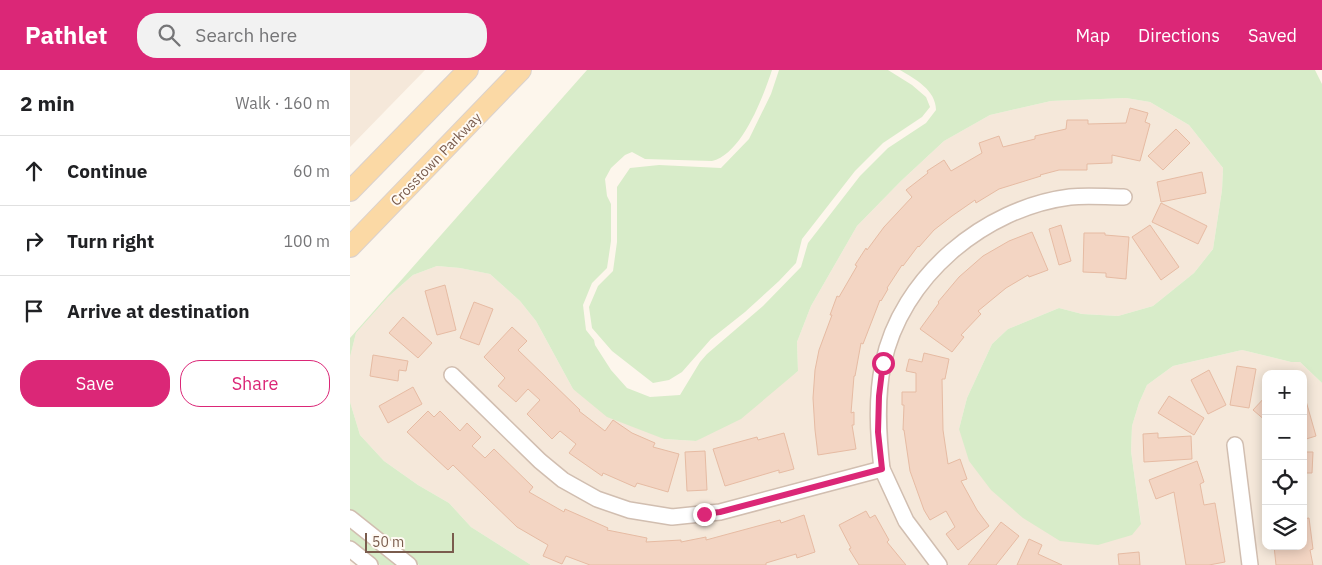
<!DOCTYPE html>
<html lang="en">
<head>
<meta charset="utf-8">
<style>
	:root { --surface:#fff; --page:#f2f2f2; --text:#202124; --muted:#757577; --line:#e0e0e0; --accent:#db2777 }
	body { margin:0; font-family:"IBM Plex Sans",sans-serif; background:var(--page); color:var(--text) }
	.controls { position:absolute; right:15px; bottom:15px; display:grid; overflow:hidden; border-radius:10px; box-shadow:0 2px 12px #0003 }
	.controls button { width:45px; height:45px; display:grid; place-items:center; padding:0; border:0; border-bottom:1px solid var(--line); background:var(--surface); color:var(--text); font:25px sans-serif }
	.scale { position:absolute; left:15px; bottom:12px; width:89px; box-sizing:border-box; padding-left:5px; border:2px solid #7a5c4d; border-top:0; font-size:14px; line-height:18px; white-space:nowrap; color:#7a5c4d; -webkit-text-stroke:4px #fffaf3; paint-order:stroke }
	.stop { position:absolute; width:15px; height:15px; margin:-11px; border:4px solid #db2777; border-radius:50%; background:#fff }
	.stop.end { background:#db2777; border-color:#fff; box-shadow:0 1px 5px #0008 }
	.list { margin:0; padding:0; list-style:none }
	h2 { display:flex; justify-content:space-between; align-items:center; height:65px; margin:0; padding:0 20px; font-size:21px }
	h2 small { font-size:16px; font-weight:400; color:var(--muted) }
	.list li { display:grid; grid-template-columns:32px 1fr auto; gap:15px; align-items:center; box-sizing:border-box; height:70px; padding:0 20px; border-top:1px solid var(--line) }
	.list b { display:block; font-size:19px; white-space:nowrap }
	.list em { font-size:16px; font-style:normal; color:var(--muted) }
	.actions { display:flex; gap:10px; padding:15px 20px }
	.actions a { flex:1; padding:11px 0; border:1px solid var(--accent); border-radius:20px; text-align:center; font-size:18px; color:var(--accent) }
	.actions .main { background:var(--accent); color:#fff }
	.icon { flex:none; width:28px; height:28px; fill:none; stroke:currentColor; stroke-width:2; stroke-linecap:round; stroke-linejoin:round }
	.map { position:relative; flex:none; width:972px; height:495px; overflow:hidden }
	header { display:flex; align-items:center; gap:30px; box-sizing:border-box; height:70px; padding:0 25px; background:var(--accent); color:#fff }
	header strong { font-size:24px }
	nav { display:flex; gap:28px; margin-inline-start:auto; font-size:18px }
	.search { width:350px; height:45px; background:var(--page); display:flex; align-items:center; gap:12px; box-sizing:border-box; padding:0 18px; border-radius:20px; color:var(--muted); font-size:19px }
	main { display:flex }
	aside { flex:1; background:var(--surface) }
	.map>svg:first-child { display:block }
	.residential { fill:#f5e8da; fill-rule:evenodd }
	.green { fill:#d8ecc9 }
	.building { fill:#f3d5c3; stroke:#e6bba3 }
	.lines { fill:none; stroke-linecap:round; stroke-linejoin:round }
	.minor-casing { stroke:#d1beb0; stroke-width:18 }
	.major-casing { stroke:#dad1cd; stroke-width:22 }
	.minor { stroke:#fff; stroke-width:15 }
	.major { stroke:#fbd9a5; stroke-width:20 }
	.route { stroke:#db2777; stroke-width:6 }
	.labels { text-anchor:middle; stroke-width:4; stroke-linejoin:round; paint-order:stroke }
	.street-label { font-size:14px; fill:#7a5c4d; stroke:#fffaf3 }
</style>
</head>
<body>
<header>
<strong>Pathlet</strong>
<div class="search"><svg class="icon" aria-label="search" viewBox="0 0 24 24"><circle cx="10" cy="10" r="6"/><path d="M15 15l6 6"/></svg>Search here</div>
<nav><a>Map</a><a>Directions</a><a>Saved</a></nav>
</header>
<main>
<aside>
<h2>2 min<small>Walk · 160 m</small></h2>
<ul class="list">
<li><svg class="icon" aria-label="ahead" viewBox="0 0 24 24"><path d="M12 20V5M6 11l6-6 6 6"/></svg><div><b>Continue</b></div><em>60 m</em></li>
<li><svg class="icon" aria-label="right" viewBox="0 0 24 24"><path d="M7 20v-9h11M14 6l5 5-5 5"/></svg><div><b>Turn right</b></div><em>100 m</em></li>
<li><svg class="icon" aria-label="arrive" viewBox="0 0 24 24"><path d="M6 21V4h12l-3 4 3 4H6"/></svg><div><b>Arrive at destination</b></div></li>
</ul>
<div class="actions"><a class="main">Save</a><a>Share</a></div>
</aside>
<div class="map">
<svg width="972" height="495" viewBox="0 0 972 495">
	<rect width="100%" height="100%" fill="#fdf6ec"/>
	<g class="residential">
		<path d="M0 0H75L0 77Z"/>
		<path d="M776 28 800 32 839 55 873 98 872 120 863 179 844 203 803 236 768 246 732 244 709 238 658 259 642 274 617 328 609 359 791 453 781 381 782 356 789 333 797 315 823 296 892 280 941 292H950L972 313V495H181L121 457 99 433 68 415 34 391 10 365 0 332V287L6 263 38 227 63 205 87 196 110 198 140 204 170 231 186 251 223 319 314 369 346 371 448 301 447 272 461 236 507 156 551 111 594 71 640 45 701 31ZM916 304H953V476H916Z"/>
	</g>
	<g class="green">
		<path d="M237 0H422C413 27 392 84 362 91L295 89 282 82 275 85 261 98 255 109 257 126 261 134V171L257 198 242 213 233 235 236 260 244 270 245 275 261 300 277 318 300 327 330 325 350 292 357 284 413 236 451 197 458 173 510 106 538 78 576 53 586 40C586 20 565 9 550 0H965L972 14V313L950 292H941L892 280 823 296 797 315 789 333 782 356 781 381 791 454 782 465 748 475 710 471 673 448 641 420 619 391 609 359 617 328 642 274 658 259 709 238 732 244 768 246 803 236 844 203 863 179 872 120 873 98 839 55 800 32 776 28 701 31 640 45 594 71 551 111 507 156 461 236 447 272 448 301 391 349 346 371 314 369 257 347 223 319 186 251 170 231 140 204 110 198 87 196 63 205 38 227 6 263 0 287V268Z"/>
		<path d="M429 0H538L562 15 576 27 580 37 572 47 533 73 505 101 452 169 446 193 429 211 395 242 361 269 332 302 319 310 303 313 262 281 242 258 239 237 248 216 263 201 267 172V117L280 98 309 95 371 98 399 69 421 24Z"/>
		<path d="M0 332 10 365 34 391 68 415 99 433 121 457 181 495H69L0 440Z"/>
		<path d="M0 456 49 495H30L0 472Z"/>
	</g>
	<g class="building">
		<path d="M780 38 798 43 795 52 800 54 790 91 762 85V93L737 94V100H709L690 105 691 106 649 119 626 133 625 130 602 146 584 160 569 177 568 176 553 196 552 195 537 218 538 219 531 231 530 230 513 274 511 273 505 306H504L501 343 504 342V355H502L506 379 468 385 465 360 463 328 465 300 469 280 482 245H480L487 226 489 227 507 196 505 195 516 178 517 180 534 157 562 127 556 120 578 103 577 101 594 90 601 101 632 83 629 73 649 66 653 77 685 69V66L716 59 717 50H738V54L776 53Z"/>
		<path d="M826 59 840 73 813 100 798 86Z"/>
		<path d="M852 102 856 123 811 132 807 112Z"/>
		<path d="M811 133 857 156 848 174 802 152Z"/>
		<path d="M711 155 721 191 709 195 699 159Z"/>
		<path d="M800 155 829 197 811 210 782 167Z"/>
		<path d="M682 162 698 200 679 207 678 205 656 218 628 241 631 244 611 265 614 267 602 282 570 259 589 233 588 232 609 207 633 186 659 171Z"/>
		<path d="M734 163H755V165L779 167 776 209 756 207V203L733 202Z"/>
		<path d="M95 215 106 260 87 265 75 221Z"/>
		<path d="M124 232 143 239 129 275 110 268Z"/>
		<path d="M53 247 82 273 68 288 39 263Z"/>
		<path d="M162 257 177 271 168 280 230 340 229 341 255 361 263 350 282 363 305 373 303 377 329 384 318 422 287 413 285 417 253 403 252 406 219 383 226 374 210 361 202 369 177 344 190 330 178 319 166 332 148 316 155 308 134 287Z"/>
		<path d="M574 283 599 289 595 309H592L593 360 598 394 610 389 617 409 611 411 627 440 639 456 608 480 596 464 605 457 596 441 580 450 574 440 560 401 554 360H553L554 335H552V322H566V303L556 301 559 289 572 292Z"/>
		<path d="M23 285 58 291 56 301 49 300 48 311 20 306Z"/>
		<path d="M887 296 906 299 899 338 880 335Z"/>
		<path d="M859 300 876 335 858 344 841 310Z"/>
		<path d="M63 317 72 334 38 353 29 336Z"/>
		<path d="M819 326 854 348 844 365 808 343Z"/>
		<path d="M916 326V351L903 340Z"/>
		<path d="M956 331 966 366 953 370V332Z"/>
		<path d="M78 341 84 347 90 341 110 361 117 353 131 367 122 376 135 388 144 379 183 417 179 422 214 442 215 439 258 458 257 460 297 468 296 472 331 470V472L356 467V470L430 450 431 453 454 445 465 482 447 488 446 484 416 493V495H240L216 486 212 494 193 486 198 475 167 457 103 395 98 400 57 362Z"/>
		<path d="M434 363 444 399 429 403V400L375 416 363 379 407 367 408 370Z"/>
		<path d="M808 363V368L841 366 842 389 794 392 793 364Z"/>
		<path d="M355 381 357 420 337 421 335 382Z"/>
		<path d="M953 382H963L962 403H953Z"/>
		<path d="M847 391 854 412 850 414 854 435 865 433 875 492 859 495H836L824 422 806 429 799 410Z"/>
		<path d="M516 441 520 448 525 445 539 470 537 472 556 495H509L499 479 501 478 489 455Z"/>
		<path d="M959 448 963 479 960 480 963 495H926L924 476H953V449Z"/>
		<path d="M651 452 669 466 646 495H618Z"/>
		<path d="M679 469 692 475 688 484 712 495H667Z"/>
		<path d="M789 482 790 495H769L768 484Z"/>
	</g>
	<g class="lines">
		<defs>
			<g id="minor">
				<path d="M102 305 190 391 213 410 247 429 279 440 322 447 370 442 532 399 556 451 589 495"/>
				<path d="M885 375 900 495"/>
				<path d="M532 399C528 364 526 329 533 294 551 207 634 138 720 127 738 125 756 127 774 127"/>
				<path d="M0 448 59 495"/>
				<path d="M0 479 20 495"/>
			</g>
			<g id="major">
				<path d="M0 121 118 0"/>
				<path d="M0 177 171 0"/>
			</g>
		</defs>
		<use href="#minor" class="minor-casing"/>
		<use href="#major" class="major-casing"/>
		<use href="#minor" class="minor"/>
		<use href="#major" class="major"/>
	</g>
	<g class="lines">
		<path class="route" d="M354 444 370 442 532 399 528 362 529 326 533 293"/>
	</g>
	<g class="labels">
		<g class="street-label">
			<text transform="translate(86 89) rotate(-46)" y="5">Crosstown Parkway</text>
		</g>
	</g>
</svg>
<div class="controls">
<button>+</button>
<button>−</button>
<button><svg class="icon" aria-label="locate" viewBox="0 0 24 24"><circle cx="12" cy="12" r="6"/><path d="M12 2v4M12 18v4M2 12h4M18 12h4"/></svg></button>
<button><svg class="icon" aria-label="layers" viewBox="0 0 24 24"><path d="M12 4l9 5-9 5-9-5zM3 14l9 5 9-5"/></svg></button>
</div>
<div class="scale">50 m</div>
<div class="stop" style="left:533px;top:293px"></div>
<div class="stop end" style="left:354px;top:444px"></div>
</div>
</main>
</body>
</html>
